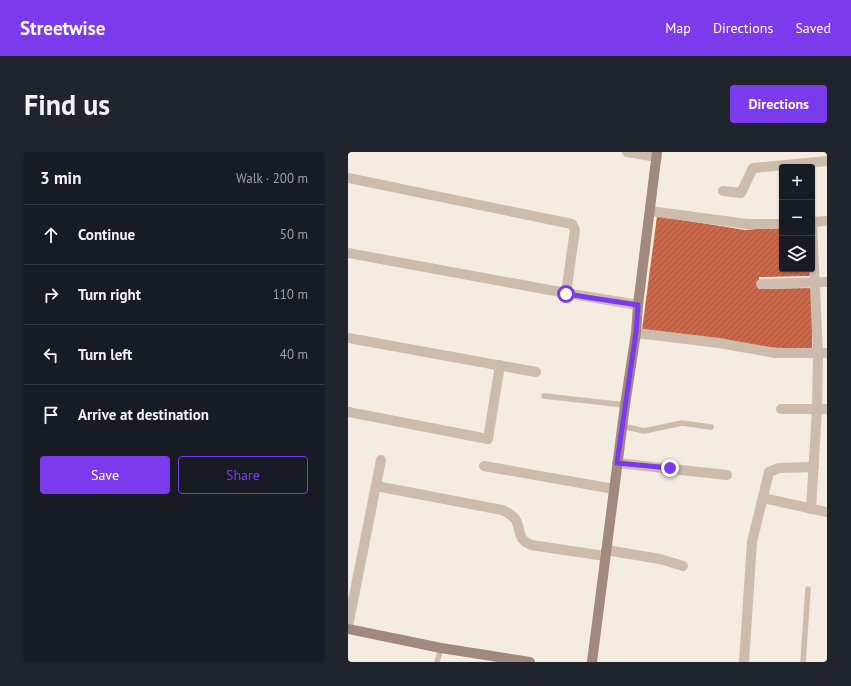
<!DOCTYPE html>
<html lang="en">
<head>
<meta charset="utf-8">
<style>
	:root { --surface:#171b24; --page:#20242c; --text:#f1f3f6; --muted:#9ea1a6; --line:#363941; --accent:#7c3aed }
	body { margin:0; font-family:"PT Sans",sans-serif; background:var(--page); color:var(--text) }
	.controls { position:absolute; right:12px; top:12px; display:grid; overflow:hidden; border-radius:4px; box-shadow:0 1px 3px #0004 }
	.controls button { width:36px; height:36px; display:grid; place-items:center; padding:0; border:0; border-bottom:1px solid var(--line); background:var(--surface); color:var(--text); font:20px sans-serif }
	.stop { position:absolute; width:12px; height:12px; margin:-9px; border:3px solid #7c3aed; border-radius:50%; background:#fff }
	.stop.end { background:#7c3aed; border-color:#fff; box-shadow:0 1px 4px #0008 }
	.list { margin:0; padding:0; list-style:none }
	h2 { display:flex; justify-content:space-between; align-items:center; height:52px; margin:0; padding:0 16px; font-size:17px }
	h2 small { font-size:13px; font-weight:400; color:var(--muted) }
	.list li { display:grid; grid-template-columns:26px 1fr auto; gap:12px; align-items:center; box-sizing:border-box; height:60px; padding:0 16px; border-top:1px solid var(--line) }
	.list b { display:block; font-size:15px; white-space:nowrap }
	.list em { font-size:13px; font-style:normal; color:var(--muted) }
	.actions { display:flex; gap:8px; padding:12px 16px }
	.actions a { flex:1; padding:9px 0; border:1px solid var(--accent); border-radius:4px; text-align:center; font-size:14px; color:var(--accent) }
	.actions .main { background:var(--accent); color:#fff }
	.icon { flex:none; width:22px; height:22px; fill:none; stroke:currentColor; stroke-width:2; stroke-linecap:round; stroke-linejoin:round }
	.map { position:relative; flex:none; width:479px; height:510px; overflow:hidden; border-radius:4px }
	header { display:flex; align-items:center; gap:24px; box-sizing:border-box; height:56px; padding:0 20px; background:var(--accent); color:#fff }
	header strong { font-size:19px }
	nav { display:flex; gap:22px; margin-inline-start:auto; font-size:14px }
	.intro { display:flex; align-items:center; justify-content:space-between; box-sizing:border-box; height:96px; padding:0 24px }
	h1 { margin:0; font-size:28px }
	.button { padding:10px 18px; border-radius:4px; background:var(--accent); color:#fff; font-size:14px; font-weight:700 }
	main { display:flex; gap:24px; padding:0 24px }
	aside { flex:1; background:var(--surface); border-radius:4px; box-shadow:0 1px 3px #0004 }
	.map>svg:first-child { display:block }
	.building { fill:url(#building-hatch) }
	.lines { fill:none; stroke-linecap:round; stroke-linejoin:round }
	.lane { stroke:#cdbbac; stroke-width:5.5 }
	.street { stroke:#cdbbac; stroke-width:10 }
	.secondary { stroke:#a18a7d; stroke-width:10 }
	.route { stroke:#7c3aed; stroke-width:5 }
</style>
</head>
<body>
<header>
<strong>Streetwise</strong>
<nav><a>Map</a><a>Directions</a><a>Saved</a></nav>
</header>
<div class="intro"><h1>Find us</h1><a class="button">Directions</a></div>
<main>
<aside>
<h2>3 min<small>Walk · 200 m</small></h2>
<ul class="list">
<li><svg class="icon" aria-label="ahead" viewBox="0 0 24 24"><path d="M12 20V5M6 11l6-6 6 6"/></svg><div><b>Continue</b></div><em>50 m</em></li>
<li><svg class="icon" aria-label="right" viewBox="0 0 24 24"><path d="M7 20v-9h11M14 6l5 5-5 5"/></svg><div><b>Turn right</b></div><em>110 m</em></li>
<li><svg class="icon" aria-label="left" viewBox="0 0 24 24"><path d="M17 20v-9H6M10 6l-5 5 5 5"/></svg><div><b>Turn left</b></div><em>40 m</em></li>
<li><svg class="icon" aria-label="arrive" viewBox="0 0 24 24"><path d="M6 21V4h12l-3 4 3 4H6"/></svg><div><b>Arrive at destination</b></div></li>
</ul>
<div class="actions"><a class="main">Save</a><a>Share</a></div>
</aside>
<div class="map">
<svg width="479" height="510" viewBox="0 0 479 510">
	<defs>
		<pattern id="building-hatch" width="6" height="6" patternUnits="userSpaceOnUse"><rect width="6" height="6" fill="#c8694b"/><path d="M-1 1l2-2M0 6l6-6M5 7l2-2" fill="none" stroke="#a4573f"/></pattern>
	</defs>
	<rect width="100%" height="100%" fill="#f4ebe1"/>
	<path class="building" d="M309 64 397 78 434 75V117H462V124L411 125V137L464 136V197L404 195 294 178Z"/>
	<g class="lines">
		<g class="lane">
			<path d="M196 244 277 253"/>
			<path d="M274 274 296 279 334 271 363 275"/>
			<path d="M89 510 93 496"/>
			<path d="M455 510 460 437"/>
		</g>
		<g class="street">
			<path d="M279 0 309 5"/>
			<path d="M0 26 224 72 227 78 218 141"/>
			<path d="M375 39 393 41 405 16 479 9"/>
			<path d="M302 59 399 72H434"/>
			<path d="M464 70 479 69"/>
			<path d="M0 101 218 141 290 153"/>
			<path d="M413 132 479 130"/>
			<path d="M288 181 371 191 427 201H479"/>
			<path d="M0 186 188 220"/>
			<path d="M433 257H479"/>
			<path d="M0 260 140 287 152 213"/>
			<path d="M269 311 379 323"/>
			<path d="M136 314 266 337"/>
			<path d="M28 334 154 358C181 369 162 384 183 393L257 404"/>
			<path d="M415 346 479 360"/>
			<path d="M463 357 469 257 470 201 464 72"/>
			<path d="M258 398 312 407 335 414"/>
			<path d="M0 474 33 308"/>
			<path d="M396 510 404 390 421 320 431 316 466 315"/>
		</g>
		<g class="secondary">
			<path d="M0 477 93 496 182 510"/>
			<path d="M244 510 277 253 288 181 290 153 309 0"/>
		</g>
	</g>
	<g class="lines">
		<path class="route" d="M218 142 290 153 288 180 269 311 322 316"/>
	</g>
</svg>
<div class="controls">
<button>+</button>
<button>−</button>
<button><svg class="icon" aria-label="layers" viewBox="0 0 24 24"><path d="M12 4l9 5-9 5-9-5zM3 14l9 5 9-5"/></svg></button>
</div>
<div class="stop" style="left:218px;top:142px"></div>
<div class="stop end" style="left:322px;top:316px"></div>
</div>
</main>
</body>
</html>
